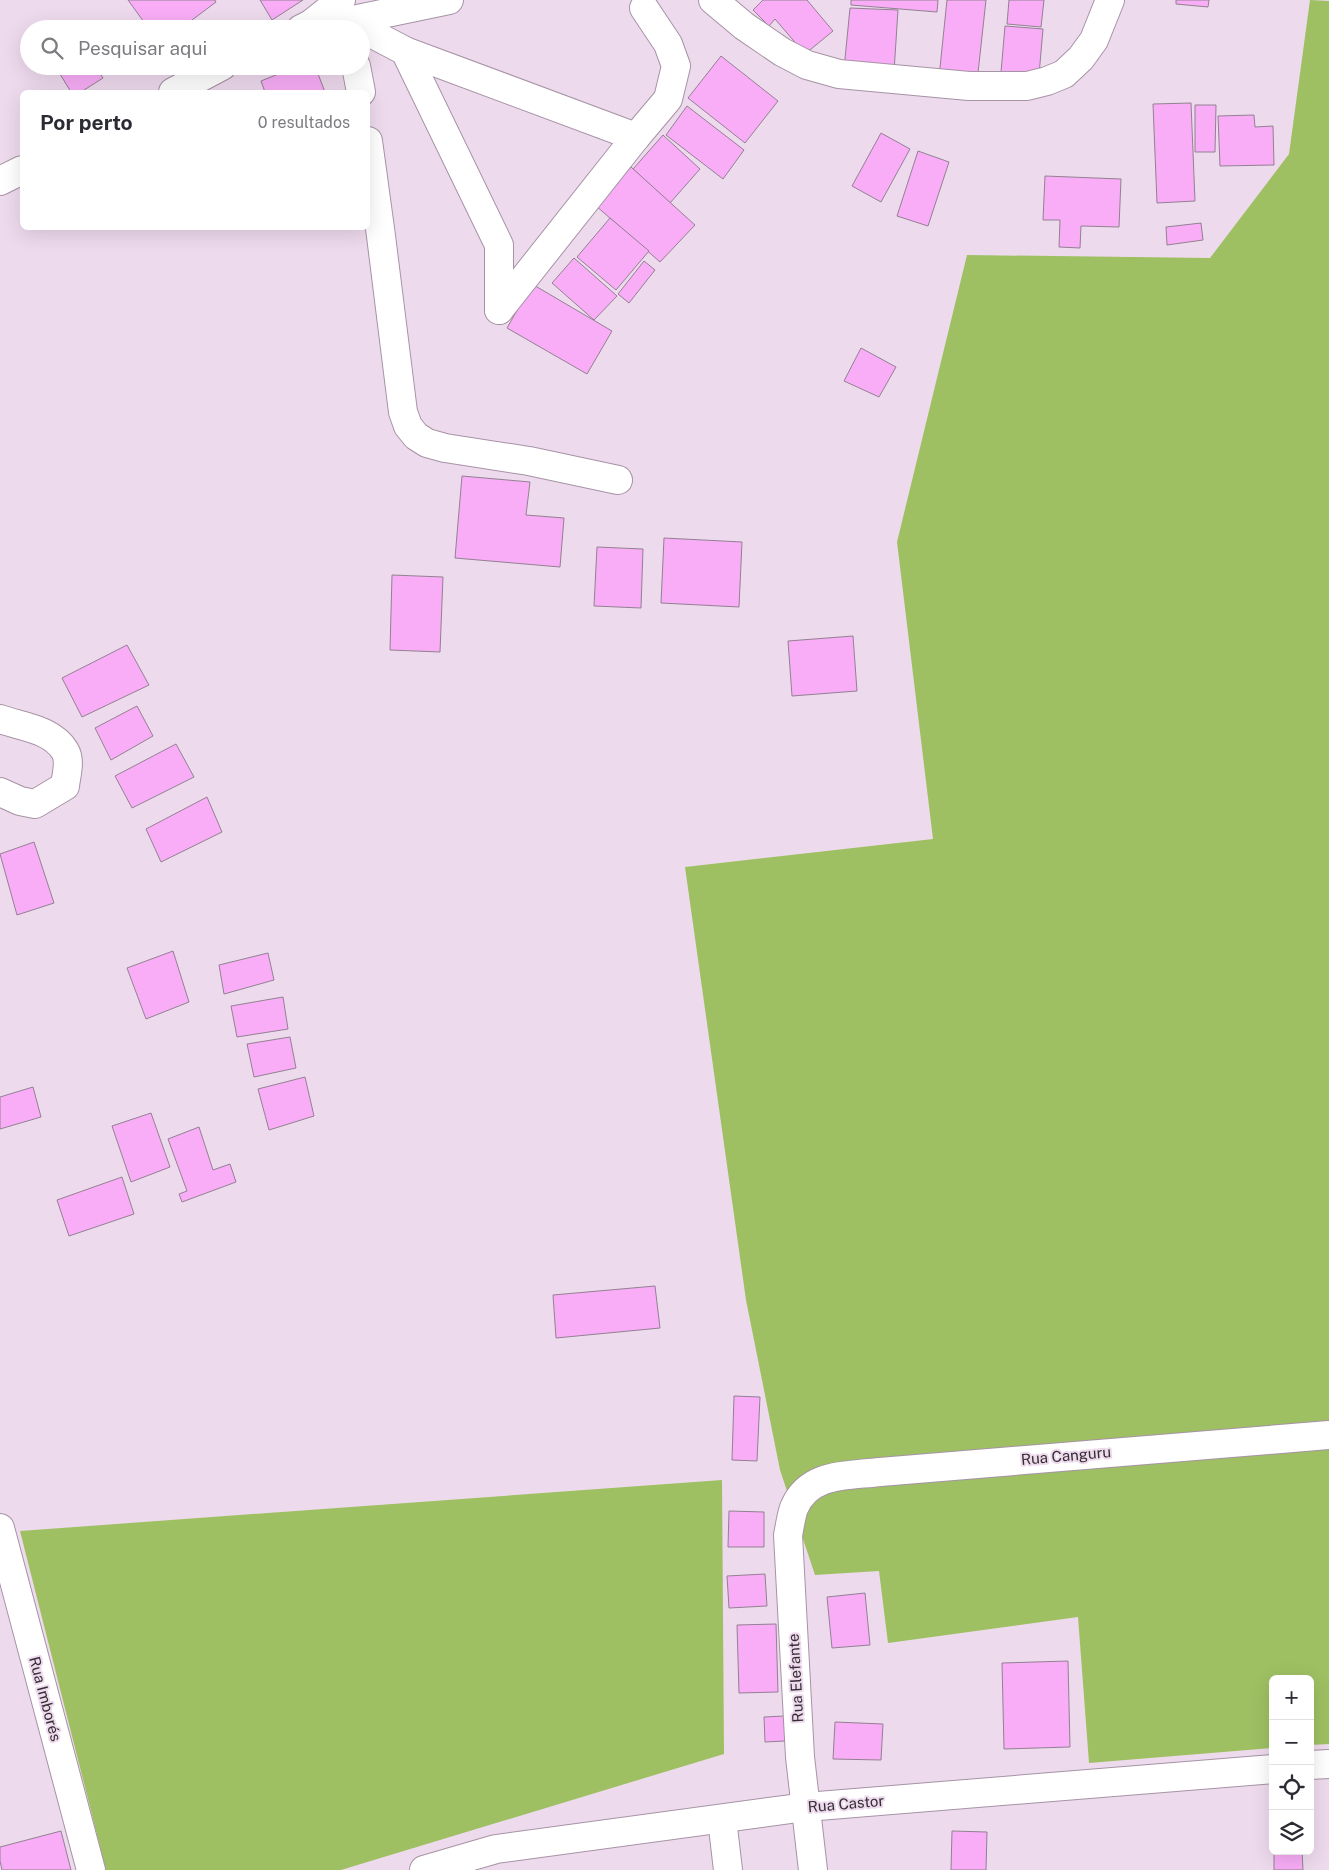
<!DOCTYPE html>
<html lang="pt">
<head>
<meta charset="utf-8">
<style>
	:root { --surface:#fff; --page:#f2f2f3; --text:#2b2b33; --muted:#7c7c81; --line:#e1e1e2 }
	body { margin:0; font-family:"Public Sans",sans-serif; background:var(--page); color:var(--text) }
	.controls { position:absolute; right:15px; bottom:15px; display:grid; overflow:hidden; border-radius:8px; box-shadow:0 5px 20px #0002 }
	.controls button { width:45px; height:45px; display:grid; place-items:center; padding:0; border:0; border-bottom:1px solid var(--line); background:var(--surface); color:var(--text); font:25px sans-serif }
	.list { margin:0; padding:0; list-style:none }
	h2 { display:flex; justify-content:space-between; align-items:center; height:65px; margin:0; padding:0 20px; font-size:21px }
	h2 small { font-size:16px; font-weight:400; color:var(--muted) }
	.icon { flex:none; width:28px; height:28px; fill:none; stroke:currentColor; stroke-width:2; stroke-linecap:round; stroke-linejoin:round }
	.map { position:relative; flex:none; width:1329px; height:1870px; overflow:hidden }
	.search { position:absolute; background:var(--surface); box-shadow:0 5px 20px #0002; left:20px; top:20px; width:350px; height:55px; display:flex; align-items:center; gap:12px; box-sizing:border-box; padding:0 18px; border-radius:28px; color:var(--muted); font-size:19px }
	.panel { position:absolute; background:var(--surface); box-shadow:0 5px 20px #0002; left:20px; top:90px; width:350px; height:140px; border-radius:8px }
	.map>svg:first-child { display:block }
	.forest { fill:#9ec062 }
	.building { fill:#f8adf6; stroke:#928192 }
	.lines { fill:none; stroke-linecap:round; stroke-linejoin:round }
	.minor-casing { stroke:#a693a5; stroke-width:30 }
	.minor { stroke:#fff; stroke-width:28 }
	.labels { text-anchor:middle; stroke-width:4; stroke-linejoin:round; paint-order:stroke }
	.street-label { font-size:15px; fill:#352d34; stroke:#eedaed }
</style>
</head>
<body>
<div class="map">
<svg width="1329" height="1870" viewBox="0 0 1329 1870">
	<rect width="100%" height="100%" fill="#eedaed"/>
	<g class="forest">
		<path d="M1310 0 1329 1V1744L1310 1745V1679H1273V1748L1089 1763 1078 1617 888 1643 879 1571 815 1575 780 1470 746 1300 685 867 933 839 897 542 967 255 1210 258 1289 154Z"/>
		<path d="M722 1480 724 1754 341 1870H106L20 1531Z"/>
	</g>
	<g class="building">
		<path d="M128 0H215L216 2 180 29H149Z"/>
		<path d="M260 0H303L272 20Z"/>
		<path d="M763 0H807L833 31 805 54 775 19 769 26 753 10Z"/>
		<path d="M851 0H938L937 12 851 5Z"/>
		<path d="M947 0H986L977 82 939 77Z"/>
		<path d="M1009 0H1044L1041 27 1007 24Z"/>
		<path d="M1176 0H1209L1208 7 1176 4Z"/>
		<path d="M850 8 898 10 894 72 844 69Z"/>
		<path d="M1005 26 1043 29 1039 75 1001 72Z"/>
		<path d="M721 56 778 101 745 143 688 98Z"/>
		<path d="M55 66H95L103 78 81 92H71Z"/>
		<path d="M298 66H315L325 92H265L261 81Z"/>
		<path d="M1191 103 1195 201 1157 203 1153 104Z"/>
		<path d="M1195 105H1216L1215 152H1195Z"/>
		<path d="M687 106 744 150 723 179 666 135Z"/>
		<path d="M1254 115 1255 127 1273 126 1274 165 1220 166 1218 116Z"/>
		<path d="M881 133 910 149 881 202 852 186Z"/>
		<path d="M663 135 700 169 670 203 633 169Z"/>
		<path d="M918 151 949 162 928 226 897 216Z"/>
		<path d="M631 167 695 225 660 262 595 205Z"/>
		<path d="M1045 176 1121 179 1119 227 1081 226 1080 248 1059 247 1060 220H1043Z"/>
		<path d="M610 218 649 251 616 290 577 257Z"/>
		<path d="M1201 223 1203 240 1167 245 1166 227Z"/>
		<path d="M574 258 617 296 594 320 552 283Z"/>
		<path d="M644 261 655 270 629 303 618 294Z"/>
		<path d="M532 284 612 331 587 374 507 328Z"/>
		<path d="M861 348 896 367 879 397 844 381Z"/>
		<path d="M462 476 530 482 526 515 564 518 560 567 455 558Z"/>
		<path d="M664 538 742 542 739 607 661 603Z"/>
		<path d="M597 547 643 549 641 608 594 606Z"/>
		<path d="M392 575 443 577 440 652 390 650Z"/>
		<path d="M853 636 857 691 792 696 788 641Z"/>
		<path d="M127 645 149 685 82 717 62 678Z"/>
		<path d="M137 706 153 736 111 760 95 728Z"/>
		<path d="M176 744 194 777 132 808 115 776Z"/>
		<path d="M207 797 222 832 161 862 146 829Z"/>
		<path d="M34 842 54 903 17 915 0 854Z"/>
		<path d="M173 951 189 1002 146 1019 127 968Z"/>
		<path d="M268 953 274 980 224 994 219 965Z"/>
		<path d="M283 997 288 1029 237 1037 231 1006Z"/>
		<path d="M290 1037 296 1068 254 1077 247 1044Z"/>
		<path d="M305 1077 314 1116 269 1130 258 1089Z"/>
		<path d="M33 1087 41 1117 0 1129V1097Z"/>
		<path d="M151 1113 170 1167 131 1182 112 1126Z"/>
		<path d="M199 1127 213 1170 230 1164 236 1182 182 1202 179 1194 187 1191 168 1139Z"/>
		<path d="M122 1177 134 1214 69 1236 57 1200Z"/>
		<path d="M655 1286 660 1328 556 1338 553 1295Z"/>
		<path d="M734 1396 760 1397 757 1461 732 1460Z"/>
		<path d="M729 1511 764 1512V1547H728Z"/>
		<path d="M765 1574 767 1606 729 1608 727 1576Z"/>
		<path d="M865 1593 870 1645 832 1648 827 1597Z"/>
		<path d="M776 1624 778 1692 739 1693 737 1625Z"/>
		<path d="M1068 1661 1070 1747 1004 1749 1002 1663Z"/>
		<path d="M784 1716 785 1741 765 1742 764 1717Z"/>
		<path d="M835 1722 883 1724 881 1760 833 1759Z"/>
		<path d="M61 1831 71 1870H2L0 1861V1847Z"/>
		<path d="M952 1831 987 1832 986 1870H951Z"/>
		<path d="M1274 1851H1302L1303 1870H1274Z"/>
	</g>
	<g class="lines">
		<defs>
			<g id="minor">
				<path d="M713 0 744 26 782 52 807 65 839 74 969 86H1027L1047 81 1064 74 1081 58 1094 40 1110 0"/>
				<path d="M348 21 405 51 499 245V310"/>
				<path d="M311 24 341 0"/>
				<path d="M301 29 311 24 348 21 449 0"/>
				<path d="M405 51 636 137"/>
				<path d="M356 66 361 92"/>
				<path d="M173 92 222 66"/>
				<path d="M368 141 381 236 403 412 408 426 416 436 427 443 445 448 529 461 618 480"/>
				<path d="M0 181 22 170"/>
				<path d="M499 310 636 137 668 99 676 66 668 44 644 8"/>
				<path d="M0 719C22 727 52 729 65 751 71 761 66 776 65 786L35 804 20 801 0 792"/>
				<path d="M0 1528 91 1870"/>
				<path d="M1310 1765 1329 1764"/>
				<path d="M722 1819 728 1870"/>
				<path d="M424 1870 496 1849 806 1807 1273 1769"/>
				<path d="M813 1870 800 1757 788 1535C790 1526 791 1516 794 1508 809 1472 848 1476 880 1472L1329 1435"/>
			</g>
		</defs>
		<use href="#minor" class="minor-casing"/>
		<use href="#minor" class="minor"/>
	</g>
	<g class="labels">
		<g class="street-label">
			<text transform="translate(1066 1456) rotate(-5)" y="5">Rua Canguru</text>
			<text transform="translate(796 1678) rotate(-93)" y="5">Rua Elefante</text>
			<text transform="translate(45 1699) rotate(75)" y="5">Rua Imborés</text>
			<text transform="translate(846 1804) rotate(-5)" y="5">Rua Castor</text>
		</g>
	</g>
</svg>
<div class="controls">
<button>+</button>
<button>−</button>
<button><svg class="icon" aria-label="locate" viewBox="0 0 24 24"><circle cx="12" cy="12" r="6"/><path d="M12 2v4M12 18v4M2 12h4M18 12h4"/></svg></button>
<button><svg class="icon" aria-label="layers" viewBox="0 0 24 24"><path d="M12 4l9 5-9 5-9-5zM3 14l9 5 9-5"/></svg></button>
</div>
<div class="search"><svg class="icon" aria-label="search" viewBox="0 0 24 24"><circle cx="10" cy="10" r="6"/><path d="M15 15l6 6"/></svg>Pesquisar aqui</div>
<section class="panel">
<h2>Por perto<small>0 resultados</small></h2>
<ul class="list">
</ul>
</section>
</div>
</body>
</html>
